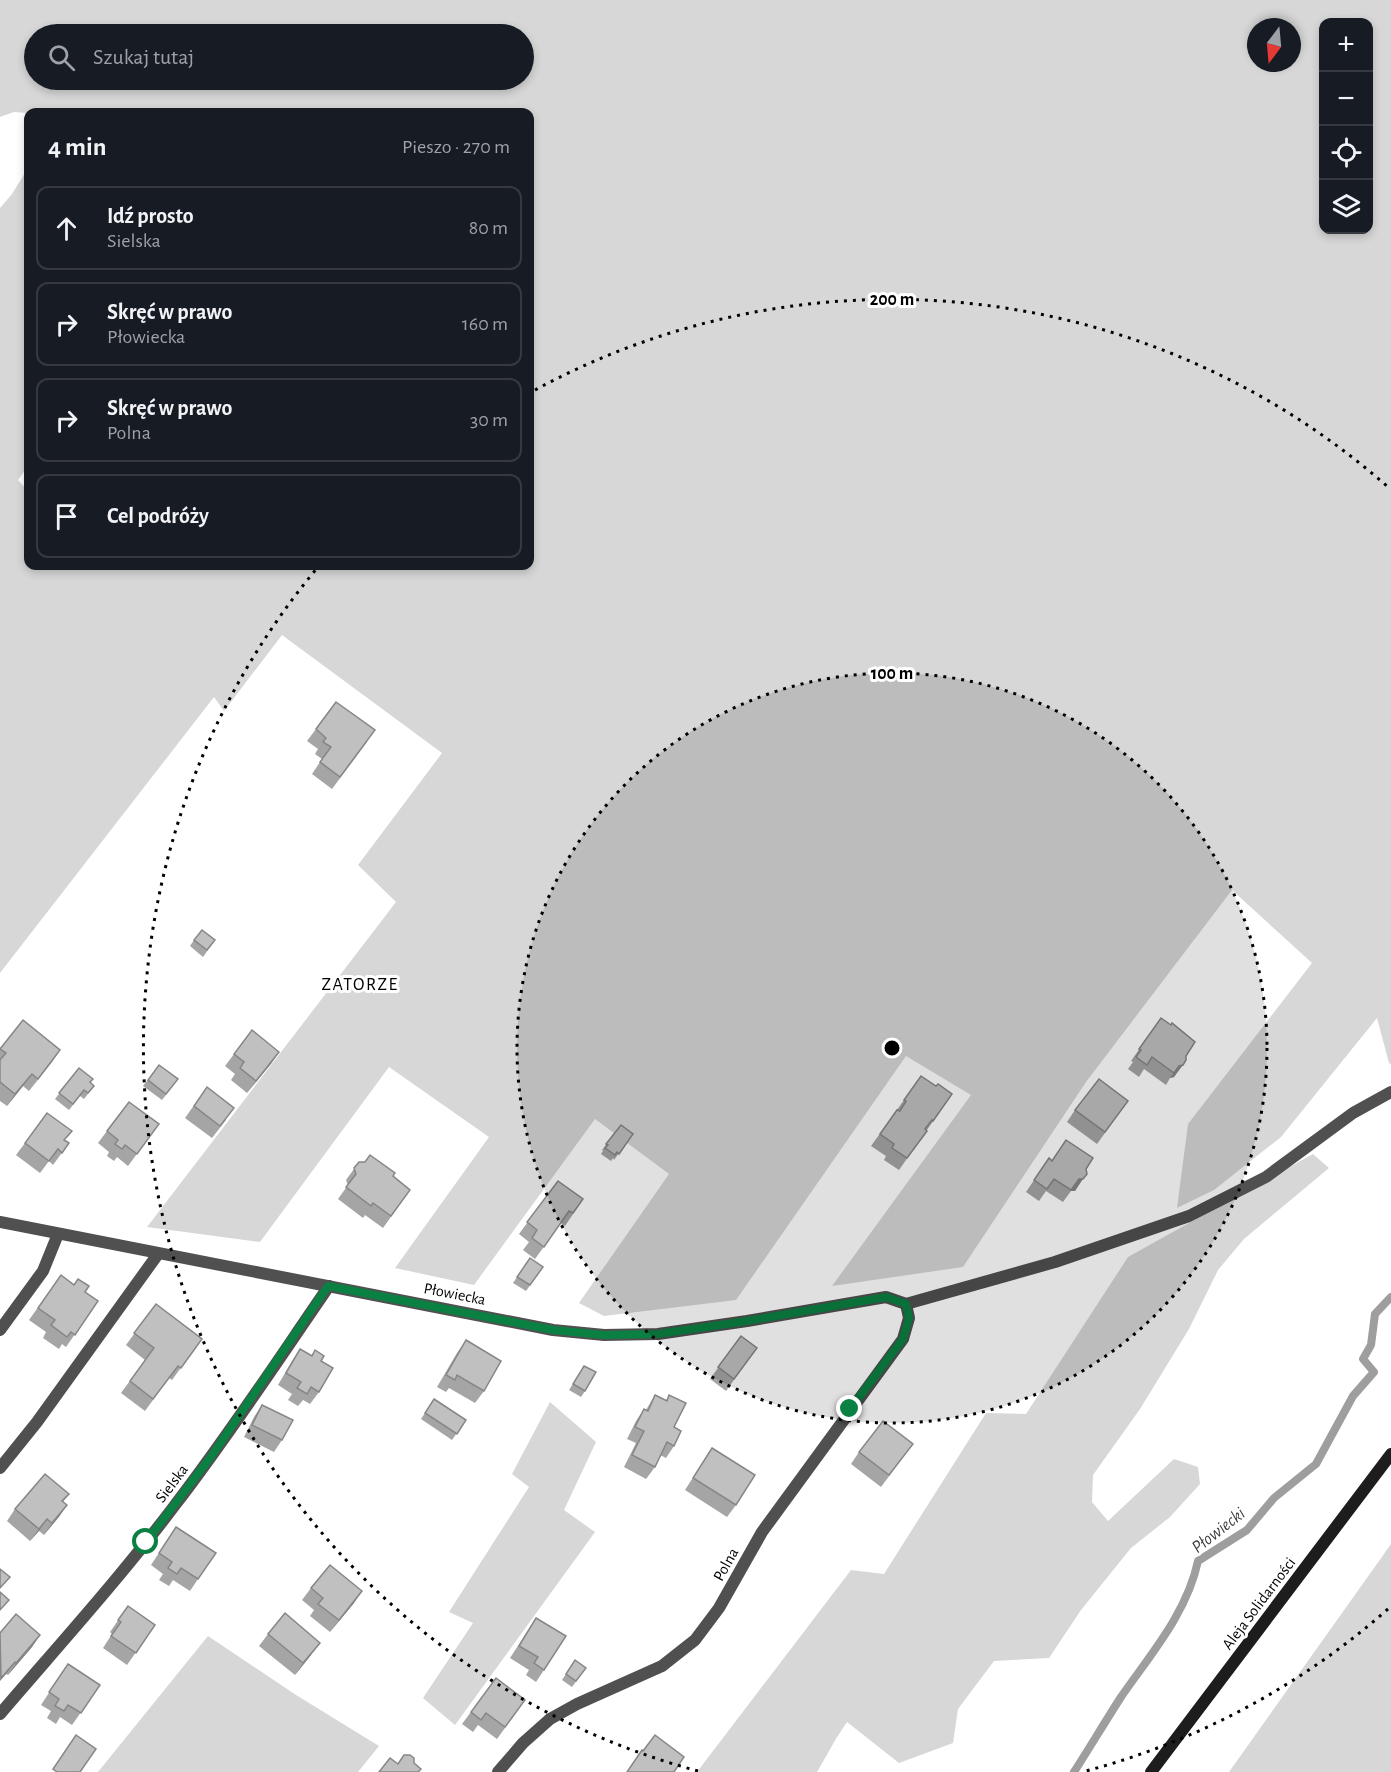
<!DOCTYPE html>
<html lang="pl">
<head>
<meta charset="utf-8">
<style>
	:root { --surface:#171b24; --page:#242831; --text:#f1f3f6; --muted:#9ea1a6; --line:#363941 }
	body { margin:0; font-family:"Alegreya Sans",sans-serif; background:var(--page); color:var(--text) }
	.controls { position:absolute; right:18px; top:18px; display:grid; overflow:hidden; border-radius:12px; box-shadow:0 3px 9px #0003 }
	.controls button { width:54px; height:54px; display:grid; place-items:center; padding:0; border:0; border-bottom:2px solid var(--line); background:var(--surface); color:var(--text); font:30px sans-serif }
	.compass { position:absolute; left:1247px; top:18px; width:54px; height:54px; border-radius:50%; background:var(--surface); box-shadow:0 3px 9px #0003; rotate:196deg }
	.stop { position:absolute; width:18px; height:18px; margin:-14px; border:4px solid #0b8043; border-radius:50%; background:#fff }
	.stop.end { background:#0b8043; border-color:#fff; box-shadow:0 2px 6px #0008 }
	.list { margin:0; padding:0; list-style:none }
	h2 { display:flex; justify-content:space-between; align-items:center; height:78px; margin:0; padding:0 24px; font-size:26px }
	h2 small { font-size:20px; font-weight:400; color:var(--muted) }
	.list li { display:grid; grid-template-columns:39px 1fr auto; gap:18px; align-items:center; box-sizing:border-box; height:84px; margin:0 12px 12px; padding:0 12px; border:2px solid var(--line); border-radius:12px }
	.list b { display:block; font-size:22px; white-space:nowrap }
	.list p { margin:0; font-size:20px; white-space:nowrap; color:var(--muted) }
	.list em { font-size:20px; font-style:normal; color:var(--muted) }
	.icon { flex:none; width:33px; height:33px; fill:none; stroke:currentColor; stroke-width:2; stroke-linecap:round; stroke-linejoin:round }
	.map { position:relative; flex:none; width:1391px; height:1772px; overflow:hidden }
	.search { position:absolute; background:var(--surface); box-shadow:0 3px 9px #0003; left:24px; top:24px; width:510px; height:66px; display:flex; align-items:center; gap:15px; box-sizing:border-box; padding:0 21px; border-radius:33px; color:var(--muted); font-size:22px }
	.panel { position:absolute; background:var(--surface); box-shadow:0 3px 9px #0003; left:24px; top:108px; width:510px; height:462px; border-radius:12px }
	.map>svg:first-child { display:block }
	.green { fill:#d7d7d7; fill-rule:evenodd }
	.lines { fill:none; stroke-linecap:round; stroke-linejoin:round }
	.stream { stroke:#9e9e9e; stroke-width:8 }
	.lane { stroke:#505050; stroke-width:12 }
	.street { stroke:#505050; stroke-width:12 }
	.secondary { stroke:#1d1d1d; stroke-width:12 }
	.wall { fill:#a5a5a5 }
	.shaded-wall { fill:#868686 }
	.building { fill:#c0c0c0; stroke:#868686; stroke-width:1.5 }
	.route { stroke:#0b8043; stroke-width:8 }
	.ring { fill:none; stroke:#000; stroke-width:3; stroke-dasharray:3 6 }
	.labels { text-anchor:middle; stroke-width:6; stroke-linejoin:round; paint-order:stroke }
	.street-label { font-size:16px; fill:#000; stroke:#fff }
	.neighbourhood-label { font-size:18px; letter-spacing:1.5px; fill:#000; stroke:#fff }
	.water-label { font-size:18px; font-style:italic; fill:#3f3f3f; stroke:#fff }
	.centre { fill:#000; stroke:#fff; stroke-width:3 }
	.ring-label { font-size:18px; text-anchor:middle; font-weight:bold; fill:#000; stroke:#fff; stroke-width:6; stroke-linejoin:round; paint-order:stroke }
</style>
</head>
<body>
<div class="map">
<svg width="1391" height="1772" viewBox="0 0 1391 1772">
	<rect width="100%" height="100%" fill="#fff"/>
	<g class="green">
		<path d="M0 0H1391V1064L1389 1063 1377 1018 1281 1137 1214 1190 1177 1208 1188 1124 1312 963 1232 890 1086 1082 963 1267 832 1286 971 1095 906 1056 736 1300 604 1316 579 1303 669 1174 595 1119 474 1285 395 1268 489 1137 389 1067 260 1242 147 1227 396 902 358 865 442 753 282 635 224 711 214 697 0 973V208L12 194 28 168V466L18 480 28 491V566H530V112L28 113 14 112 0 117ZM1324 22H1368V230H1324ZM1256 27H1292V63H1256ZM34 34H524V80H34Z"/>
		<path d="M1313 1154 1329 1168 1244 1239 1218 1270 1189 1329 1140 1409 1093 1475 1092 1502 1108 1521 1174 1459 1198 1467 1200 1484 1170 1517 1131 1548 1081 1610 1049 1658 994 1661 958 1709 953 1743 899 1763 847 1722 837 1737 817 1772H697L851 1570 884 1574 986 1413 1026 1414 1128 1257Z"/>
		<path d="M550 1402 596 1442 564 1510 595 1532 455 1725 423 1698 473 1623 449 1612 529 1487 512 1474Z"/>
		<path d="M1391 1544V1772H1229L1374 1568Z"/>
		<path d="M208 1636 296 1695 379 1746 358 1772H98Z"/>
	</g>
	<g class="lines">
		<path class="stream" d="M1074 1772C1090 1747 1105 1722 1121 1697 1150 1655 1187 1613 1198 1561L1247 1530 1274 1498 1316 1464 1353 1396 1374 1372 1363 1359 1371 1345 1375 1314 1391 1297"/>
		<g class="lane">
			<path d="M906 1304 1055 1262 1189 1216 1266 1177 1353 1113 1391 1092"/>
			<path d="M0 1330 43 1271 58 1234"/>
			<path d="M0 1468 37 1422 158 1254"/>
		</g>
		<g class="street">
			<path d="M0 1222 553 1330 604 1335 658 1334 747 1321 886 1297 906 1304 909 1318 903 1339 762 1532 719 1608 695 1640 662 1666 577 1704 550 1719 523 1743 498 1772"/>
			<path d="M0 1714C59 1645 120 1578 175 1505 229 1435 278 1360 329 1286"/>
		</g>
		<path class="secondary" d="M1151 1772 1391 1454"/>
	</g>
	<g class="wall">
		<path d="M316 729 367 742 332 789 312 774 322 759 315 754 318 749 307 741Z"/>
		<path d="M194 940H215L203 957 190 946Z"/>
		<path d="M1161 1018 1186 1056 1174 1077 1170 1078 1166 1085 1144 1069 1139 1077 1128 1069 1133 1062 1131 1061Z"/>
		<path d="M23 1020 60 1050 29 1091 23 1086 7 1106 0 1101V1049Z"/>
		<path d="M279 1052 247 1093 231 1080 235 1074 225 1066 234 1054Z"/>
		<path d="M159 1065 178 1079 162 1100 143 1086Z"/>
		<path d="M79 1068 90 1083 94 1086 84 1099 80 1096 69 1110 55 1099Z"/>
		<path d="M936 1086 952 1094 899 1170 884 1160 886 1156 871 1146 904 1100Z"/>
		<path d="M207 1087 226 1120 212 1138 185 1118Z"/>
		<path d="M1128 1101 1097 1144 1067 1122 1075 1110Z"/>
		<path d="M621 1125 633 1134 614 1160 613 1158 611 1161 601 1154 603 1151 602 1150Z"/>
		<path d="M107 1131 150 1136 128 1166 117 1157 114 1161 107 1156 109 1152 98 1143Z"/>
		<path d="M65 1140 69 1143 53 1165 49 1161 40 1173 16 1155 25 1143Z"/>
		<path d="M1049 1158 1052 1160 1086 1169 1075 1191H1071L1063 1202 1046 1191 1039 1201 1026 1192Z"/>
		<path d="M359 1162 393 1176 410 1190 383 1228 365 1215 363 1218 338 1199 348 1185 346 1180Z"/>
		<path d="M558 1181 583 1199 565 1226 561 1223 535 1259 523 1250 529 1242 519 1234Z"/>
		<path d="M530 1258 543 1267 526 1291 513 1283Z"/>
		<path d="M61 1275 98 1301 66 1347 62 1344 59 1349 43 1338 46 1332 29 1320Z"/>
		<path d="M156 1304 202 1339 172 1380 169 1378 145 1411 121 1393 145 1360 126 1345Z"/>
		<path d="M741 1336 757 1348 726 1391 710 1379Z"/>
		<path d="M466 1340 484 1391 475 1403 449 1388 446 1392 437 1387 457 1353Z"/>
		<path d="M300 1349 311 1356 315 1350 321 1361 319 1392 310 1404 303 1400 298 1406 288 1400 292 1394 278 1385 292 1361Z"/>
		<path d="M584 1366 585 1391 581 1397 569 1390Z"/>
		<path d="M655 1395 666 1400 669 1395 674 1427V1446L666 1458 660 1455 655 1467 646 1479 624 1467 636 1443 627 1439 636 1421 644 1409 646 1410Z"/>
		<path d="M434 1399 466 1420 452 1440 421 1419Z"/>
		<path d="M262 1405 282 1440 274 1452 244 1437 254 1417Z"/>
		<path d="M712 1448 736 1505 727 1517 685 1490Z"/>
		<path d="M859 1452 904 1456 881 1487 851 1464Z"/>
		<path d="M69 1494 63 1502 67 1505 44 1535 39 1531 30 1541 7 1521 15 1509Z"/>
		<path d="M176 1527 198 1579 190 1591 173 1580 169 1586 159 1580 163 1574 151 1565Z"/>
		<path d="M311 1588 354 1603 330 1632 310 1616 314 1610 302 1600Z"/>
		<path d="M128 1606 155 1625 127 1665 103 1648 112 1634 110 1632Z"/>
		<path d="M536 1618 544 1670 536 1682 526 1675 529 1670 510 1658Z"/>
		<path d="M0 1633 40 1635 32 1647 8 1675 6 1674 0 1681Z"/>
		<path d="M268 1634 311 1655 295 1675 259 1646Z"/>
		<path d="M575 1660 586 1668 572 1687 562 1680Z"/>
		<path d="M68 1664 100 1685 72 1725 60 1717 56 1724 47 1718 51 1711 41 1705Z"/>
		<path d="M496 1678 525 1700 497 1739 478 1725 473 1732 462 1724Z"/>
	</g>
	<g class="shaded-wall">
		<path d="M60 1050 52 1062 29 1091 38 1079Z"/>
		<path d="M279 1052 271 1064 247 1093 256 1081Z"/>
		<path d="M1183 1065 1174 1077 1170 1078 1179 1066Z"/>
		<path d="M32 1074 23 1086 7 1106 15 1094Z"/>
		<path d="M1079 1179H1083L1075 1191H1070Z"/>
		<path d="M67 1505 59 1517 44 1535 52 1523Z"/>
		<path d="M47 1519 39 1531 30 1541 39 1529Z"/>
		<path d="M362 1591 354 1603 330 1632 339 1620Z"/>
		<path d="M40 1635 32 1647 8 1675 16 1663Z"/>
		<path d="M320 1643 311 1655 295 1675 303 1663Z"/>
		<path d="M15 1662 6 1674 0 1681 1 1678Z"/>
	</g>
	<g class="building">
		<path d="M336 702 375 730 340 777 320 762 331 747 323 742 326 738 316 729Z"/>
		<path d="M202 930 215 940 207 950 194 940Z"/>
		<path d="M1161 1018 1171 1025 1172 1023 1195 1042 1186 1056V1060L1183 1065 1179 1066 1174 1073 1152 1057 1147 1065 1136 1057 1141 1050 1139 1049Z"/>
		<path d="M23 1020 60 1050 38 1079 32 1074 15 1094 0 1082V1060L6 1053 0 1049Z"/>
		<path d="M252 1030 279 1052 256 1081 240 1068 244 1062 234 1054Z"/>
		<path d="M159 1065 178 1079 166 1094 148 1080Z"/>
		<path d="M79 1068 93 1079 90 1082 94 1086 88 1093 84 1090 73 1104 59 1093Z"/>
		<path d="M921 1076 936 1086 938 1084 952 1094 933 1121 932 1120 925 1129 927 1131 907 1158 892 1148 894 1144 880 1134 897 1110 900 1111 906 1101 904 1100Z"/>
		<path d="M1099 1079 1128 1101 1105 1132 1075 1110Z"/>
		<path d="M207 1087 234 1108 220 1126 194 1106Z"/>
		<path d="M129 1102 159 1124 137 1154 125 1145 122 1149 115 1144 118 1140 107 1131Z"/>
		<path d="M47 1113 72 1131 64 1140 69 1143 62 1153 58 1149 49 1161 25 1143Z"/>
		<path d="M621 1125 633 1134 619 1154 617 1152 615 1155 605 1148 608 1145 606 1144Z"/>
		<path d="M1066 1140 1093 1158 1086 1169 1087 1174 1083 1179H1079L1071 1190 1054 1179 1047 1189 1034 1180 1049 1158 1052 1161Z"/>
		<path d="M370 1155 395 1173 393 1176 410 1190 391 1216 373 1203 371 1206 346 1187 356 1174 354 1168 359 1162H365Z"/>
		<path d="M558 1181 583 1199 573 1213 569 1211 544 1247 532 1238 537 1230 527 1222Z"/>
		<path d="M530 1258 543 1267 530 1285 517 1277Z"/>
		<path d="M61 1275 74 1285 78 1279 89 1286 85 1292 98 1301 75 1335 71 1332 67 1337 51 1325 55 1320 38 1308Z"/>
		<path d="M156 1304 202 1339 181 1368 178 1366 153 1399 130 1381 154 1348 134 1333Z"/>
		<path d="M741 1336 757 1348 734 1379 718 1367Z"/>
		<path d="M466 1340 501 1361 484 1391 457 1375 455 1380 446 1375Z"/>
		<path d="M300 1349 312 1356 315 1350 324 1356 321 1361 333 1368 319 1392 311 1387 307 1394 297 1388 301 1382 286 1373Z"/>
		<path d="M584 1366 596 1372 585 1391 573 1384Z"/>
		<path d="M655 1395 667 1401 669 1395 686 1403 674 1427 681 1431 674 1446 667 1442 655 1467 632 1455 644 1431 635 1427 644 1409 648 1411Z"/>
		<path d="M434 1399 466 1420 457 1434 425 1413Z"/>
		<path d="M262 1405 293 1420 282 1440 252 1425Z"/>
		<path d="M883 1421 913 1444 889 1475 859 1452Z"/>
		<path d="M712 1448 755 1475 736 1505 693 1478Z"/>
		<path d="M45 1474 69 1494 62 1501 67 1505 52 1523 47 1519 39 1529 15 1509Z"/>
		<path d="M176 1527 216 1553 198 1579 181 1568 177 1574 168 1568 172 1562 159 1553Z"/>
		<path d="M330 1565 362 1591 339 1620 318 1604 323 1598 311 1588Z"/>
		<path d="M0 1569 10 1577 0 1588Z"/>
		<path d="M0 1592 9 1600 0 1610Z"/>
		<path d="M128 1606 155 1625 136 1653 111 1636 121 1622 118 1620Z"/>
		<path d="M285 1613 320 1643 303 1663 268 1634Z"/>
		<path d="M16 1614 40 1635 16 1663 15 1662 1 1678 0 1633Z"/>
		<path d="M536 1618 566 1636 544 1670 534 1663 538 1657 519 1646Z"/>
		<path d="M575 1660 586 1668 576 1681 566 1674Z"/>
		<path d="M68 1664 100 1685 81 1713 68 1705 64 1711 55 1706 59 1699 49 1692Z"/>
		<path d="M496 1678 525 1700 505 1727 486 1713 481 1720 471 1712Z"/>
		<path d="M76 1735 96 1749 80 1772H57L53 1769Z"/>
		<path d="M655 1735 684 1757 674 1772H627L642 1750 643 1751Z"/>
		<path d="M404 1755H410L414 1758V1763L421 1769 418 1772H379L390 1758 398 1764Z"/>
	</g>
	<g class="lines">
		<path class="route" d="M146 1542 210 1458 328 1286 553 1330 604 1335 658 1334 747 1321 886 1297 906 1304 909 1318 903 1339 850 1409"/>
	</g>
	<circle cx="892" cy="1048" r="375" fill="#000" fill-opacity=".12"/>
	<g class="ring">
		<circle cx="892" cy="1048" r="375"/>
		<path d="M1388 1609A749 749 0 0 1 1086 1771M698 1771A749 749 0 0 1 318 567M535 390A749 749 0 0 1 1388 487"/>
	</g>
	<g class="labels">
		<g class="street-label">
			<text transform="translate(455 1293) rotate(11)" y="6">Płowiecka</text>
			<text transform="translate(171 1483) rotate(-53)" y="6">Sielska</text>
			<text transform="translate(725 1564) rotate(-61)" y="6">Polna</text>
			<text transform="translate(1258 1603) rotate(-53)" y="6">Aleja Solidarności</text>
		</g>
		<g class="neighbourhood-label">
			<text x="360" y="990">ZATORZE</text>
		</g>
		<g class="water-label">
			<text transform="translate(1218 1530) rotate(-38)" y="6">Płowiecki</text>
		</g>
	</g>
	<circle cx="892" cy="1048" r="9" class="centre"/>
	<g class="ring-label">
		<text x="892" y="305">200 m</text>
		<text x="892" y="679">100 m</text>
	</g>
</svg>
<div class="controls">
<button>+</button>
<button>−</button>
<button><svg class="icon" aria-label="locate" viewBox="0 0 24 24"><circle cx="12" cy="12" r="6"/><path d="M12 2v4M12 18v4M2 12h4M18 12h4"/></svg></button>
<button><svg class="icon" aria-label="layers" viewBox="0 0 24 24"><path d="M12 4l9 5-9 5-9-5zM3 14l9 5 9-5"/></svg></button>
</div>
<svg class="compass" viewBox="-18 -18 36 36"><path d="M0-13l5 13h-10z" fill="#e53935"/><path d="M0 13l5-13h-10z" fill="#9ea1a6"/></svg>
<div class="stop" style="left:146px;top:1542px"></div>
<div class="stop end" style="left:850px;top:1409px"></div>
<div class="search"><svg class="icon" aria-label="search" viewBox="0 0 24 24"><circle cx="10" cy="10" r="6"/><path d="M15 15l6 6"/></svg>Szukaj tutaj</div>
<section class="panel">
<h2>4 min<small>Pieszo · 270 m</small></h2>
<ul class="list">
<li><svg class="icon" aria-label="ahead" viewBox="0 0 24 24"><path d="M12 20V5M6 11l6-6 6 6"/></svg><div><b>Idź prosto</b><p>Sielska</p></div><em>80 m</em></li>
<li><svg class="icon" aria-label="right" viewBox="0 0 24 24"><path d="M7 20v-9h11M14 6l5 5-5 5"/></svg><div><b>Skręć w prawo</b><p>Płowiecka</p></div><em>160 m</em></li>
<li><svg class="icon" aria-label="right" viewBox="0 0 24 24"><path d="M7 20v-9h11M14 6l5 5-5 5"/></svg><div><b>Skręć w prawo</b><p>Polna</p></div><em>30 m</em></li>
<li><svg class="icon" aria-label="arrive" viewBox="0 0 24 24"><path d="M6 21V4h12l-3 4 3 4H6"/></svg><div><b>Cel podróży</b></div></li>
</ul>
</section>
</div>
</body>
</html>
